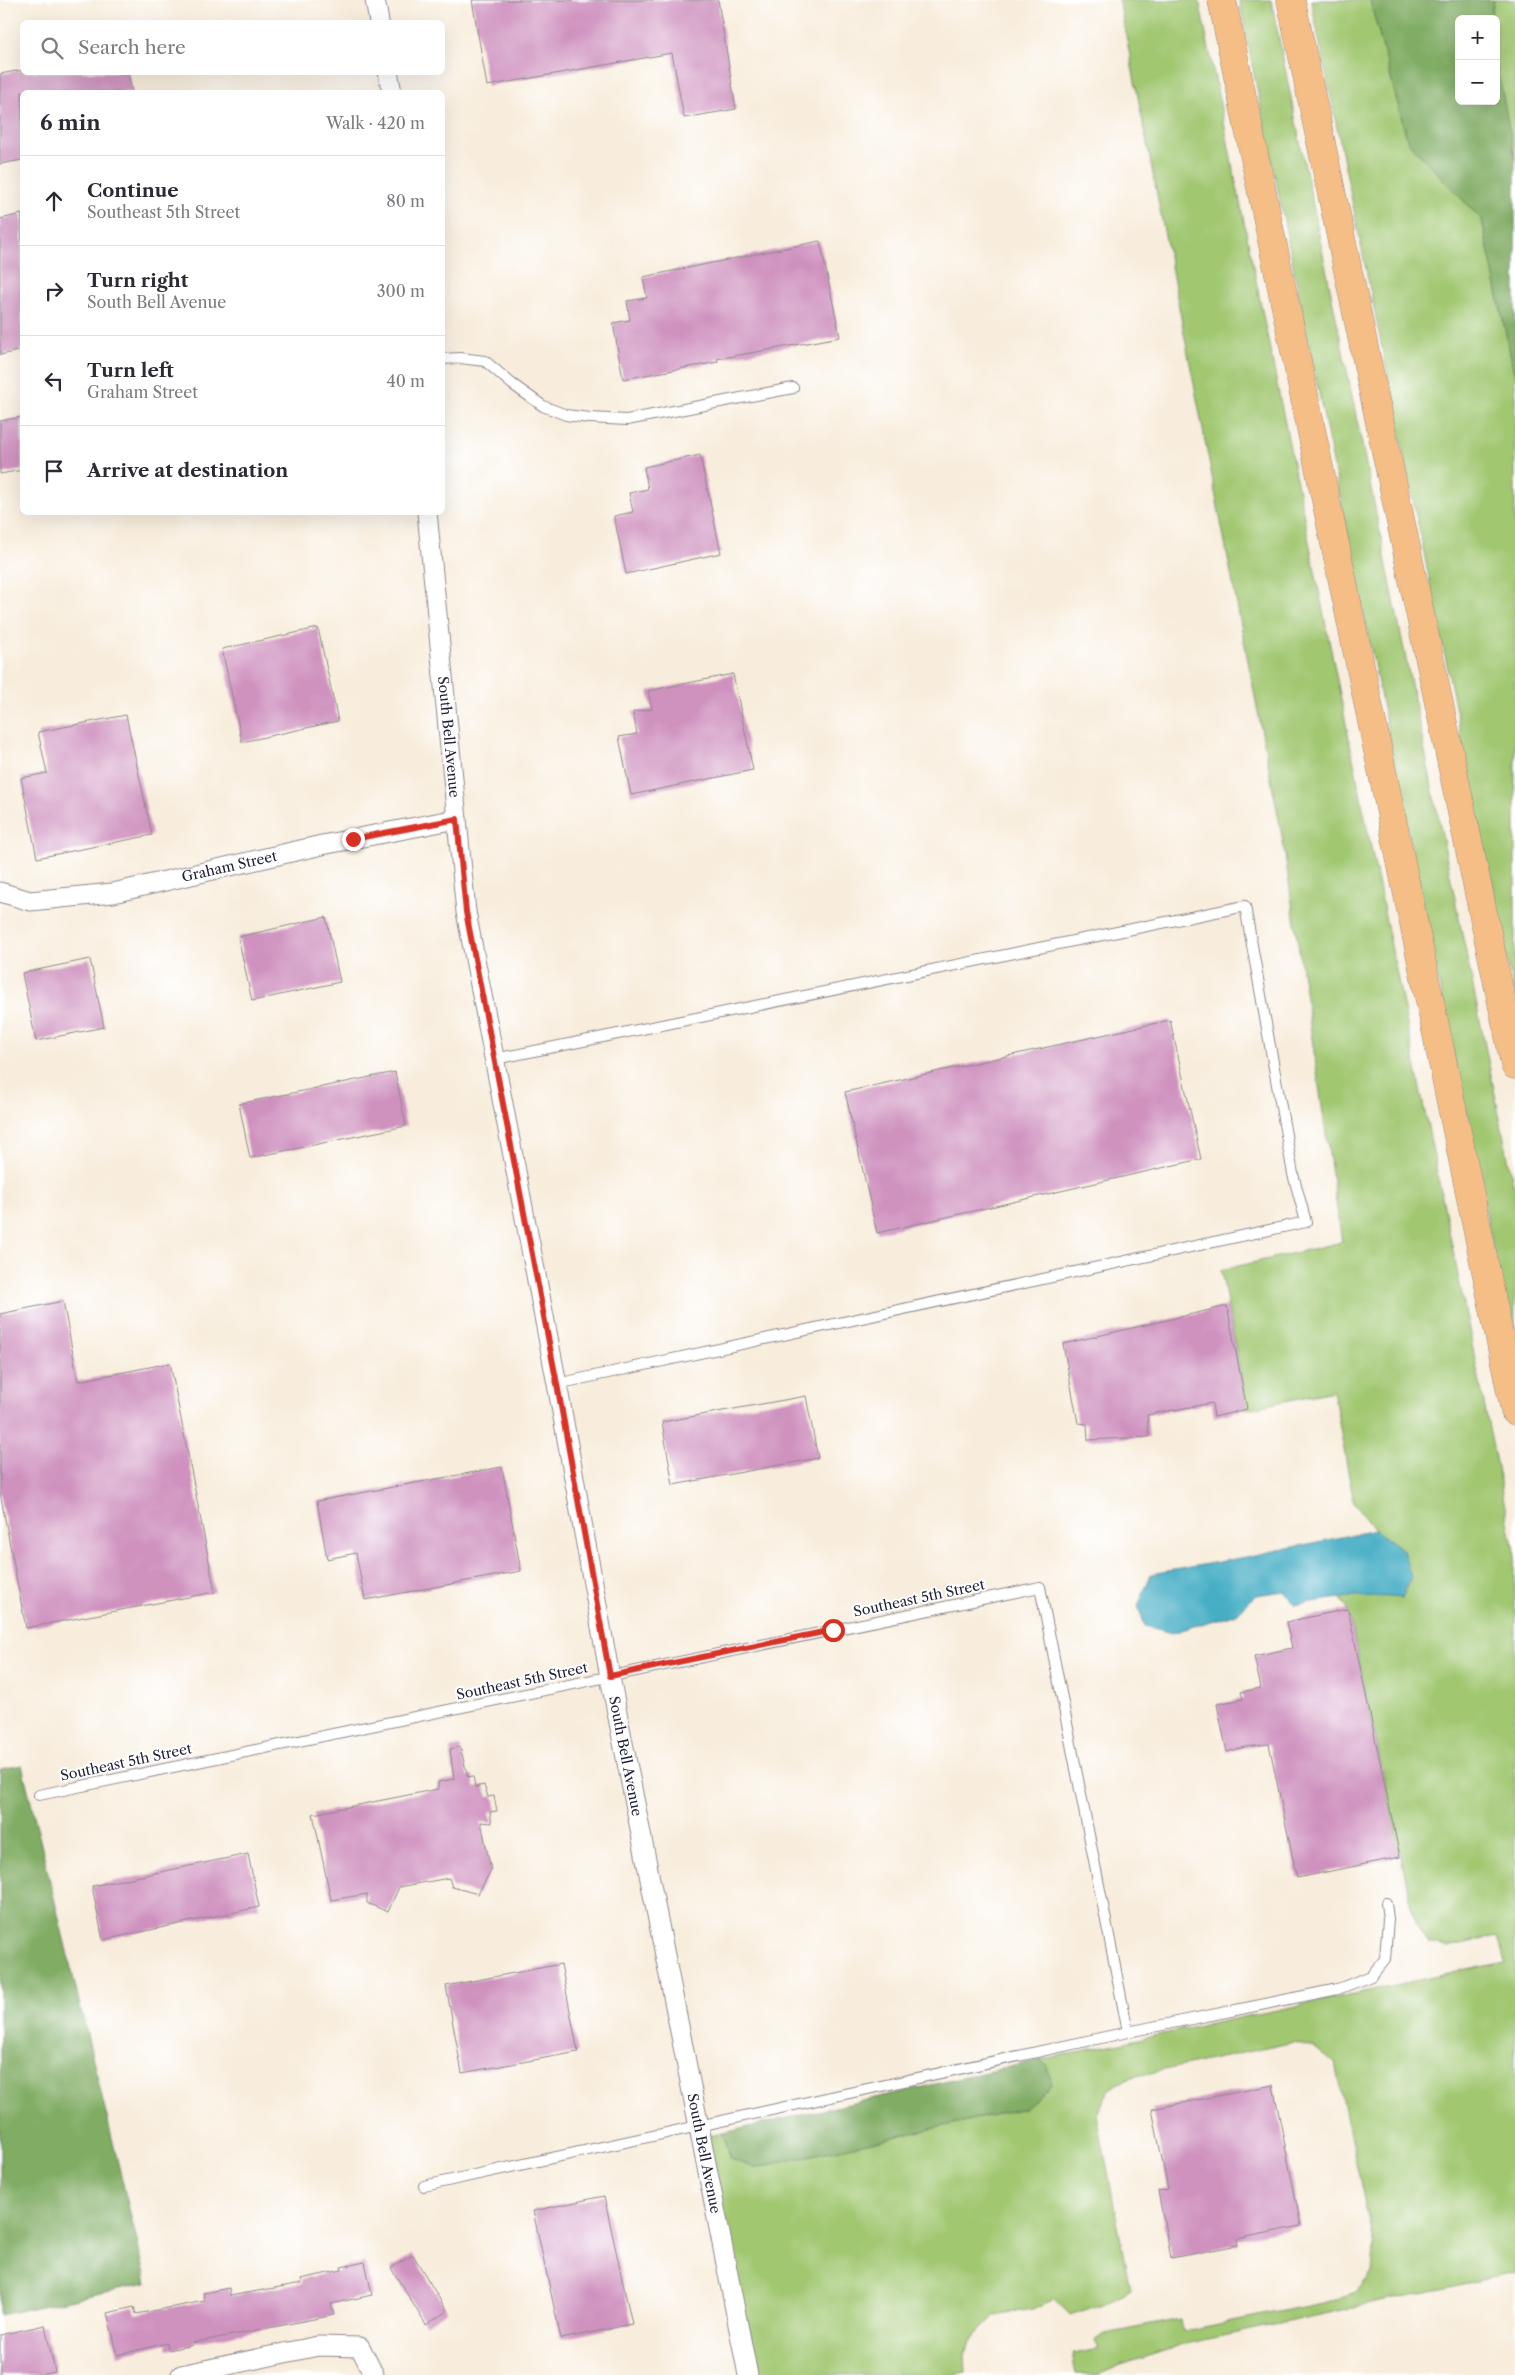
<!DOCTYPE html>
<html lang="en">
<head>
<meta charset="utf-8">
<style>
	:root { --surface:#fff; --page:#f2f2f3; --text:#2b2b33; --muted:#7c7c81; --line:#e1e1e2 }
	body { margin:0; font-family:"Libre Caslon Text",serif; background:var(--page); color:var(--text) }
	.controls { position:absolute; right:15px; top:15px; display:grid; overflow:hidden; border-radius:8px; box-shadow:0 5px 20px #0002 }
	.controls button { width:45px; height:45px; display:grid; place-items:center; padding:0; border:0; border-bottom:1px solid var(--line); background:var(--surface); color:var(--text); font:25px sans-serif }
	.stop { position:absolute; width:15px; height:15px; margin:-11px; border:4px solid #d93025; border-radius:50%; background:#fff }
	.stop.end { background:#d93025; border-color:#fff; box-shadow:0 1px 5px #0008 }
	.list { margin:0; padding:0; list-style:none }
	h2 { display:flex; justify-content:space-between; align-items:center; height:65px; margin:0; padding:0 20px; font-size:21px }
	h2 small { font-size:16px; font-weight:400; color:var(--muted) }
	.list li { display:grid; grid-template-columns:32px 1fr auto; gap:15px; align-items:center; box-sizing:border-box; height:90px; padding:0 20px; border-top:1px solid var(--line) }
	.list b { display:block; font-size:19px; white-space:nowrap }
	.list p { margin:0; font-size:16px; white-space:nowrap; color:var(--muted) }
	.list em { font-size:16px; font-style:normal; color:var(--muted) }
	.icon { flex:none; width:28px; height:28px; fill:none; stroke:currentColor; stroke-width:2; stroke-linecap:round; stroke-linejoin:round }
	.map { position:relative; flex:none; width:1515px; height:2375px; overflow:hidden }
	.search { position:absolute; background:var(--surface); box-shadow:0 5px 20px #0002; left:20px; top:20px; width:425px; height:55px; display:flex; align-items:center; gap:12px; box-sizing:border-box; padding:0 18px; border-radius:8px; color:var(--muted); font-size:19px }
	.panel { position:absolute; background:var(--surface); box-shadow:0 5px 20px #0002; left:20px; top:90px; width:425px; height:425px; border-radius:8px }
	.map>svg:first-child { display:block }
	.green { fill:#a1c771; stroke:#627456 }
	.forest { fill:#80ac63; stroke:#51674f }
	.water { fill:#45adc4; stroke:#346880 }
	.building { fill:#cf92bf }
	.lines { fill:none; stroke-linecap:round; stroke-linejoin:round }
	.service-casing { stroke:#8d888c; stroke-width:12 }
	.minor-casing { stroke:#8d888c; stroke-width:21 }
	.motorway-casing { stroke:#8d888c; stroke-width:29 }
	.service { stroke:#fff; stroke-width:10 }
	.minor { stroke:#fff; stroke-width:19 }
	.motorway { stroke:#f6be87; stroke-width:28 }
	.route { stroke:#d93025; stroke-width:6 }
	.labels { text-anchor:middle; stroke-width:4; stroke-linejoin:round; paint-order:stroke }
	.street-label { font-size:14px; fill:#22223b; stroke:#fff }
</style>
</head>
<body>
<div class="map">
<svg width="1515" height="2375" viewBox="0 0 1515 2375">
	<rect width="100%" height="100%" fill="#fff"/>
	<filter id="ink" filterUnits="userSpaceOnUse"><feTurbulence type="fractalNoise" baseFrequency=".02" numOctaves="2"/><feDisplacementMap in="SourceGraphic" scale="10" xChannelSelector="R" yChannelSelector="G"/><feConvolveMatrix kernelMatrix="1 2 1 2 8 2 1 2 1" color-interpolation-filters="sRGB"/></filter>
	<filter id="wash" filterUnits="userSpaceOnUse"><feTurbulence type="fractalNoise" baseFrequency=".0096" numOctaves="4" result="noise"/><feDisplacementMap in="SourceGraphic" scale="20" xChannelSelector="R" yChannelSelector="G"/><feGaussianBlur stdDeviation="1.12" result="paint"/><feColorMatrix in="noise" values="0 0 0 0 0 0 0 0 0 0 0 0 0 0 0 0 0 1.4 0 .05"/><feComposite in="paint" operator="in"/></filter>
	<g filter="url(#wash)">
		<rect width="100%" height="100%" fill="#f8eddc"/>
		<g class="green">
			<path d="M1119 0H1199L1515 1556V2273L1190 2343 1121 2365 1098 2375H1076L1072 2354 1099 2349 1095 2341 1105 2334 1181 2319 1183 2331 1322 2303 1356 2292 1372 2273 1374 2246 1335 2064 1314 2047 1294 2042 1127 2078 1109 2090 1097 2114 1130 2290 1114 2300 1070 2315 1055 2299 1032 2309 995 2316 974 2337 965 2352 966 2373 956 2375H758L707 2136 723 2133 731 2159 754 2168 1025 2108 1047 2065 1039 2060 1505 1962 1498 1936 1447 1947 1429 1943 1416 1927 1348 1609 1339 1596H1381L1402 1598 1403 1550 1375 1530 1354 1503 1333 1391 1247 1409 1221 1270 1342 1242 1282 835Z"/>
			<path d="M1239 0H1271L1515 1192V1357Z"/>
			<path d="M1311 0H1370L1408 142 1482 220 1515 377V999Z"/>
			<path d="M1494 0H1515V159L1496 61V19H1490Z"/>
		</g>
		<g class="forest">
			<path d="M1370 0H1494L1490 19H1459V101H1496V61L1515 159V377L1482 220 1408 142Z"/>
			<path d="M22 1765 147 2283 0 2315V1769Z"/>
			<path d="M1039 2060 1047 2065 1052 2085 1025 2108 754 2168 731 2159 723 2133Z"/>
		</g>
		<path class="water" d="M1375 1530 1403 1550 1411 1577 1402 1598C1364 1594 1333 1598 1295 1605L1285 1591 1256 1595 1238 1613 1172 1633 1145 1626 1138 1606 1151 1574 1235 1559Z"/>
		<g id="blocks">
			<g class="building">
				<path d="M472 0H718L736 109 684 118 672 53 487 86Z"/>
				<path d="M22 70V72H128L132 92H22V160L0 164V74Z"/>
				<path d="M22 214V350L0 355V219Z"/>
				<path d="M820 241 840 337 717 359 718 362 623 379 613 323 630 320 627 301 647 298 643 277Z"/>
				<path d="M22 417V470L0 474V421Z"/>
				<path d="M700 455 721 553 626 574 614 516 633 512 629 493 648 489 644 467Z"/>
				<path d="M318 628 338 721 242 742 222 649Z"/>
				<path d="M733 674 753 770 631 795 619 737 637 734 633 712 652 709 648 691Z"/>
				<path d="M126 715 152 835 37 858 21 778 47 773 38 732Z"/>
				<path d="M326 917 340 982 252 1001 238 937Z"/>
				<path d="M90 959 104 1027 36 1041 22 973Z"/>
				<path d="M1170 1020 1201 1159 877 1233 845 1092Z"/>
				<path d="M395 1072 406 1126 250 1158 239 1104Z"/>
				<path d="M63 1301 78 1381 170 1363 215 1592 26 1628 0 1493V1314Z"/>
				<path d="M1227 1306 1247 1409 1214 1417 1212 1403 1147 1415 1149 1437 1088 1440 1087 1424 1078 1423 1063 1344Z"/>
				<path d="M806 1396 818 1458 673 1485 662 1422Z"/>
				<path d="M502 1467 521 1571 365 1600 356 1553 327 1559 317 1501Z"/>
				<path d="M1348 1609 1400 1857 1297 1878 1269 1744 1245 1747 1227 1752 1217 1704 1243 1699 1241 1692 1261 1688 1254 1656 1292 1648 1286 1622Z"/>
				<path d="M460 1747 468 1777 473 1776 475 1787 484 1785 488 1797 494 1796 497 1811 490 1812 492 1823 481 1822 491 1870 478 1894 452 1887 449 1878 399 1887 388 1912 367 1903V1894L331 1900 313 1814 438 1789V1782L454 1779 450 1749Z"/>
				<path d="M248 1854 259 1907 103 1940 92 1886Z"/>
				<path d="M561 1964 578 2052 462 2073 446 1986Z"/>
				<path d="M1273 2085 1301 2226 1237 2239 1238 2245 1171 2258 1158 2191 1168 2189 1152 2109Z"/>
				<path d="M604 2196 632 2324 561 2339 533 2211Z"/>
				<path d="M413 2255 447 2311 426 2325 391 2268Z"/>
				<path d="M365 2262 372 2295 331 2304 334 2315 192 2343 193 2345 168 2350 167 2343 118 2355 107 2313 134 2307 136 2314 205 2301 203 2293 229 2288 230 2296 302 2283 301 2279 342 2270 341 2267Z"/>
				<path d="M45 2325 55 2372 41 2375H0V2335Z"/>
			</g>
		</g>
	</g>
	<g filter="url(#ink)">
		<use href="#blocks" fill-opacity="0" stroke="#8d888c" stroke-width="1"/>
		<g class="lines">
			<defs>
				<g id="service">
					<path d="M442 359 460 358 485 361 512 384 543 406 566 415 590 418 627 420 793 388"/>
					<path d="M495 1059 1245 906 1293 1174 1306 1222 557 1384"/>
					<path d="M39 1795 1040 1587 1128 2032"/>
					<path d="M424 2186 1128 2032 1338 1989 1371 1976 1385 1959 1388 1919 1386 1903"/>
				</g>
				<g id="minor">
					<path d="M375 0 379 22"/>
					<path d="M388 72 392 92"/>
					<path id="s1" d="M427 512 466 912 557 1384 610 1677 748 2375"/>
					<path id="s2" d="M0 892 30 901 113 893 322 845 457 819"/>
					<path d="M181 2375 318 2346 360 2347 374 2375"/>
				</g>
				<g id="motorway">
					<path d="M1222 0 1515 1411"/>
					<path d="M1291 0 1515 1065"/>
				</g>
			</defs>
			<use href="#service" class="service-casing"/>
			<use href="#minor" class="minor-casing"/>
			<use href="#motorway" class="motorway-casing"/>
			<use href="#service" class="service"/>
			<use href="#minor" class="minor"/>
			<use href="#motorway" class="motorway"/>
		</g>
	</g>
	<g class="lines" filter="url(#ink)">
		<path class="route" d="M353 839 457 819 466 912 557 1384 610 1676 833 1630"/>
	</g>
	<g class="labels">
		<g class="street-label">
			<text dy="5" stroke="none"><textPath href="#s1" startOffset="226">South Bell Avenue</textPath></text>
			<text dy="5" stroke="none"><textPath href="#s2" startOffset="234">Graham Street</textPath></text>
			<text transform="translate(919 1598) rotate(-12)" y="5">Southeast 5th Street</text>
			<text transform="translate(522 1681) rotate(-12)" y="5">Southeast 5th Street</text>
			<text dy="5" stroke="none"><textPath href="#s1" startOffset="1261">South Bell Avenue</textPath></text>
			<text transform="translate(126 1762) rotate(-12)" y="5">Southeast 5th Street</text>
			<text dy="5" stroke="none"><textPath href="#s1" startOffset="1666">South Bell Avenue</textPath></text>
		</g>
	</g>
</svg>
<div class="controls">
<button>+</button>
<button>−</button>
</div>
<div class="stop" style="left:833px;top:1630px"></div>
<div class="stop end" style="left:353px;top:839px"></div>
<div class="search"><svg class="icon" aria-label="search" viewBox="0 0 24 24"><circle cx="10" cy="10" r="6"/><path d="M15 15l6 6"/></svg>Search here</div>
<section class="panel">
<h2>6 min<small>Walk · 420 m</small></h2>
<ul class="list">
<li><svg class="icon" aria-label="ahead" viewBox="0 0 24 24"><path d="M12 20V5M6 11l6-6 6 6"/></svg><div><b>Continue</b><p>Southeast 5th Street</p></div><em>80 m</em></li>
<li><svg class="icon" aria-label="right" viewBox="0 0 24 24"><path d="M7 20v-9h11M14 6l5 5-5 5"/></svg><div><b>Turn right</b><p>South Bell Avenue</p></div><em>300 m</em></li>
<li><svg class="icon" aria-label="left" viewBox="0 0 24 24"><path d="M17 20v-9H6M10 6l-5 5 5 5"/></svg><div><b>Turn left</b><p>Graham Street</p></div><em>40 m</em></li>
<li><svg class="icon" aria-label="arrive" viewBox="0 0 24 24"><path d="M6 21V4h12l-3 4 3 4H6"/></svg><div><b>Arrive at destination</b></div></li>
</ul>
</section>
</div>
</body>
</html>
